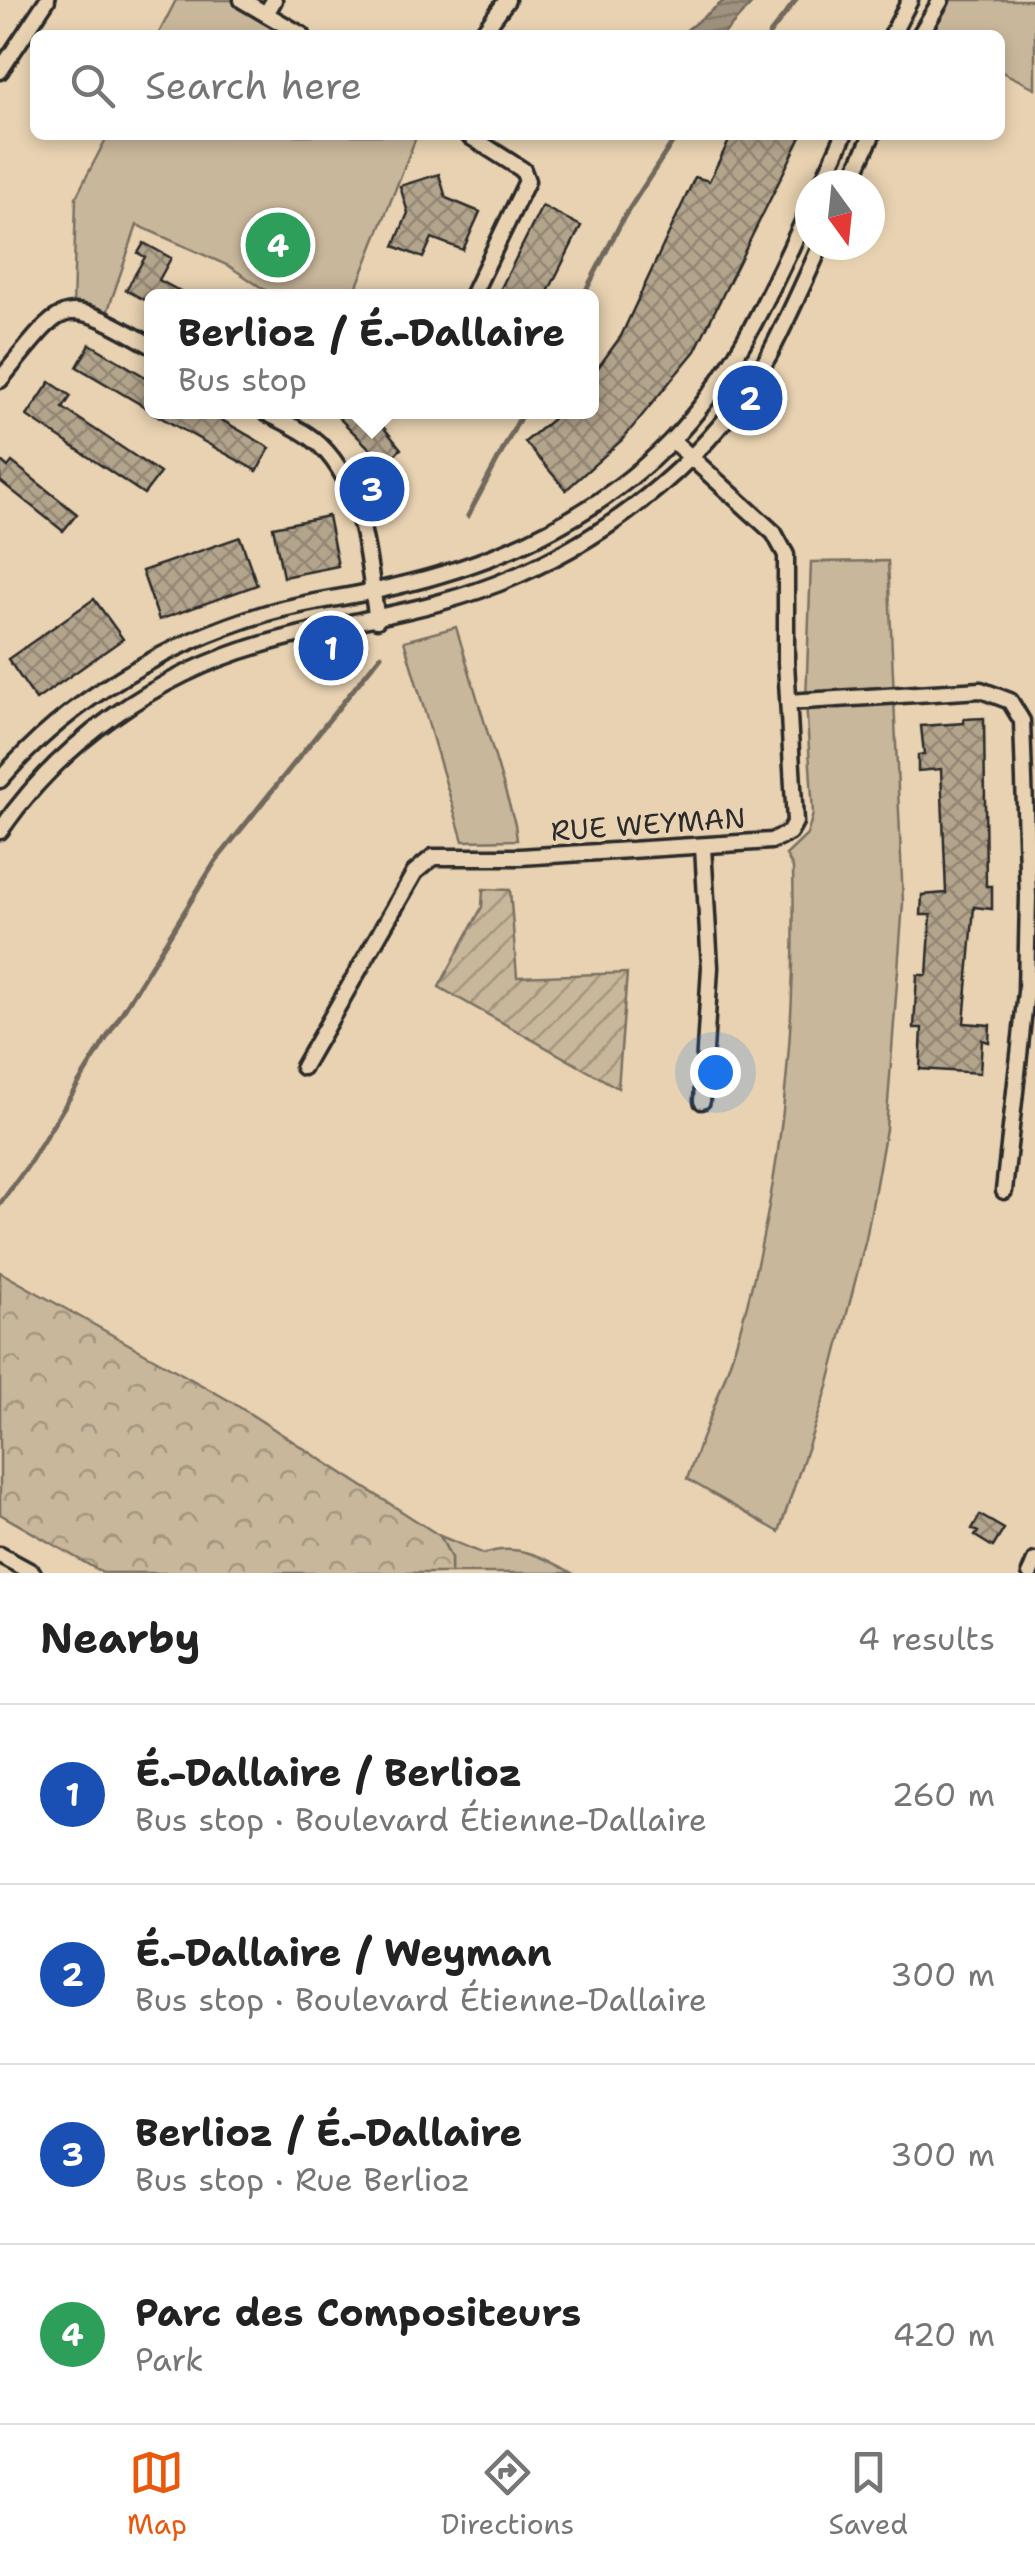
<!DOCTYPE html>
<html lang="en">
<head>
<meta charset="utf-8">
<style>
	:root { --surface:#fff; --page:#f2f2f2; --text:#222; --muted:#767676; --line:#e0e0e0; --accent:#ea580c }
	body { margin:0; font-family:"Shantell Sans",sans-serif; background:var(--page); color:var(--text) }
	.compass { position:absolute; left:795px; top:170px; width:90px; height:90px; border-radius:50%; background:var(--surface); box-shadow:0 5px 15px #0003; rotate:165deg }
	.you { position:absolute; left:715px; top:1072px; width:35px; height:35px; margin:-25px; border:8px solid #fff; border-radius:50%; background:#1a73e8; box-shadow:0 0 0 15px #1a73e833 }
	.badge { display:grid; place-items:center; width:65px; height:65px; border-radius:50%; background:var(--accent); color:#fff; font-size:32px; font-weight:700 }
	.pin { position:absolute; translate:-50% -50%; border:5px solid #fff; box-shadow:0 2px 10px #0006 }
	.popup { position:absolute; left:144px; top:289px; width:455px; height:130px; box-sizing:border-box; display:grid; place-content:center; border-radius:15px; background:var(--surface); filter:drop-shadow(0 2px 8px #0005); font-size:32px; white-space:nowrap; color:var(--muted) }
	.popup b { font-size:38px; color:var(--text) }
	.popup::after { content:''; position:absolute; left:50%; top:100%; margin-left:-20px; border:20px solid transparent; border-top-color:var(--surface) }
	.list { margin:0; padding:0; list-style:none }
	h2 { display:flex; justify-content:space-between; align-items:center; height:130px; margin:0; padding:0 40px; font-size:42px }
	h2 small { font-size:32px; font-weight:400; color:var(--muted) }
	.list li { display:grid; grid-template-columns:65px 1fr auto; gap:30px; align-items:center; box-sizing:border-box; height:180px; padding:0 40px; border-top:2px solid var(--line) }
	.list b { display:block; font-size:38px; white-space:nowrap }
	.list p { margin:0; font-size:32px; white-space:nowrap; color:var(--muted) }
	.list em { font-size:32px; font-style:normal; color:var(--muted) }
	.icon { flex:none; width:55px; height:55px; fill:none; stroke:currentColor; stroke-width:2; stroke-linecap:round; stroke-linejoin:round }
	.map { position:relative; flex:none; width:1035px; height:1573px; overflow:hidden }
	.search { position:absolute; background:var(--surface); box-shadow:0 5px 15px #0003; left:30px; right:30px; top:30px; height:110px; display:flex; align-items:center; gap:25px; box-sizing:border-box; padding:0 35px; border-radius:15px; color:var(--muted); font-size:38px }
	.sheet { height:850px; background:var(--surface) }
	nav { display:flex; justify-content:space-around; align-items:center; box-sizing:border-box; height:140px; border-top:2px solid var(--line); background:var(--surface); font-size:28px; color:var(--muted) }
	nav a { display:grid; justify-items:center; gap:5px }
	nav .on { color:var(--accent) }
	.map>svg:first-child { display:block }
	.green { fill:#c9b79b; stroke:#7a7163; stroke-width:2.5 }
	.forest { fill:url(#forest-crowns); stroke:#7a7163; stroke-width:2.5 }
	.garden { fill:url(#garden-furrows); stroke:#7a7163; stroke-width:2.5 }
	.water { fill:url(#water-rules); stroke:#71695d; stroke-width:2.5 }
	.lines { fill:none; stroke-linecap:round; stroke-linejoin:round }
	.stream { stroke:#71695d; stroke-width:5 }
	.building { fill:url(#building-cross-hatch); stroke:#2b2b2b; stroke-width:2.5 }
	.minor-casing { stroke:#2b2b2b; stroke-width:21 }
	.minor { stroke:#e8d2b1; stroke-width:14 }
	.labels { text-anchor:middle; stroke-width:8; stroke-linejoin:round; paint-order:stroke }
	.street-label { font-size:28px; fill:#2b2b2b; stroke:#e8d2b1 }
</style>
</head>
<body>
<div class="map">
<svg width="1035" height="1573" viewBox="0 0 1035 1573">
	<defs>
		<pattern id="forest-crowns" width="20" height="18" patternUnits="userSpaceOnUse" patternTransform="scale(2.5)"><rect width="20" height="18" fill="#c9b79b"/><path d="M2 6a3 3 0 1 1 6 0M12 15a3 3 0 1 1 6 0" fill="none" stroke="#a3957f"/></pattern>
		<pattern id="garden-furrows" width="10" height="10" patternUnits="userSpaceOnUse" patternTransform="scale(2.5)"><rect width="10" height="10" fill="#c9b79b"/><path d="M-1 1l2-2M0 10L10 0M9 11l2-2" fill="none" stroke="#a3957f"/></pattern>
		<pattern id="water-rules" width="6" height="5" patternUnits="userSpaceOnUse" patternTransform="scale(2.5)"><rect width="6" height="5" fill="#a0927e"/><path d="M0 2.5h6" fill="none" stroke="#837767"/></pattern>
		<pattern id="building-cross-hatch" width="8" height="8" patternUnits="userSpaceOnUse" patternTransform="scale(2.5)"><rect width="8" height="8" fill="#b3a48c"/><path d="M0 0l8 8M0 8l8-8" fill="none" stroke="#928673"/></pattern>
	</defs>
	<rect width="100%" height="100%" fill="#e8d2b1"/>
	<filter id="ink" filterUnits="userSpaceOnUse"><feTurbulence type="fractalNoise" baseFrequency=".01" numOctaves="2"/><feDisplacementMap in="SourceGraphic" scale="20" xChannelSelector="R" yChannelSelector="G"/><feConvolveMatrix kernelMatrix="1 2 1 2 8 2 1 2 1" color-interpolation-filters="sRGB"/></filter>
	<g filter="url(#ink)">
		<g class="green">
			<path d="M176 0H242L302 35H158Z"/>
			<path d="M941 0H1035V88L1000 71V35H927Z"/>
			<path d="M108 135H417L353 296H274L229 266 137 225 105 319 73 310 76 197Z"/>
			<path d="M888 561 903 903 886 1129 866 1239 828 1387 779 1532 687 1479C702 1437 720 1394 734 1350 782 1194 797 1030 793 868L786 855 807 835 813 814 806 701 811 562Z"/>
			<path d="M456 627 515 824 517 840 463 841 404 641Z"/>
			<path d="M440 1536 484 1554C514 1542 545 1557 572 1573H451V1558Z"/>
		</g>
		<path class="forest" d="M0 1272 230 1401 440 1536 451 1558V1573H103L0 1514Z"/>
		<path class="garden" d="M483 889 510 890 517 977 627 973 618 1088 439 987 482 907Z"/>
		<path class="water" d="M725 0H755L723 35H680Z"/>
		<g class="lines">
			<g class="stream">
				<path d="M769 35 796 0"/>
				<path d="M583 296 624 217 677 135"/>
				<path d="M468 516 523 412"/>
				<path d="M0 1204 27 1167 215 862 381 655"/>
			</g>
		</g>
		<g class="building">
			<path d="M732 135H802L695 351 622 440 566 490 525 442 561 412H592V376L621 336 695 177 709 181Z"/>
			<path d="M439 174 446 198 480 212 463 250 432 238 423 258 394 246 408 213 400 186Z"/>
			<path d="M542 206 581 226 546 296H497Z"/>
			<path d="M144 243 171 258 159 280 189 296H152V304L126 290 145 257 138 253Z"/>
			<path d="M90 344 152 381V411L77 367Z"/>
			<path d="M50 382 71 396 63 408 160 473 144 494 27 416Z"/>
			<path d="M151 412H208L270 448 257 471Z"/>
			<path d="M333 412H371L401 449 385 464Z"/>
			<path d="M0 460 8 467 12 462 77 514 63 531 0 481Z"/>
			<path d="M328 516 338 566 283 577 273 527Z"/>
			<path d="M240 537 257 585 159 620 142 571Z"/>
			<path d="M94 599 123 639 36 700 8 659Z"/>
			<path d="M984 718 986 886H992V909L974 907 964 1023 990 1025 989 1042 982 1040 980 1073 920 1069 922 1028H914L917 975H927L931 915H921L922 895 946 893 941 769 918 771V755L924 754 921 726 964 723V719Z"/>
			<path d="M980 1515 1004 1529 993 1547 975 1536 978 1532 972 1529Z"/>
		</g>
		<g class="lines">
			<defs>
				<g id="minor">
					<path d="M242 0 302 35"/>
					<path d="M266 14 274 0"/>
					<path d="M481 35 507 0"/>
					<path d="M892 35 910 0"/>
					<path d="M920 35 941 0"/>
					<path d="M0 71 47 0"/>
					<path d="M468 135 523 170 527 181 472 296"/>
					<path d="M821 185 844 135"/>
					<path d="M849 185 872 135"/>
					<path d="M0 380C66 300 59 293 152 346"/>
					<path d="M265 412C280 420 299 428 313 439 365 480 367 560 377 620"/>
					<path d="M788 702 981 690 1010 701 1022 721 1028 897 1026 992 1004 1191"/>
					<path d="M0 780C68 700 167 643 267 613 308 601 351 597 393 587 498 563 595 519 671 441 736 374 771 290 810 207"/>
					<path d="M0 831C61 742 156 675 260 645 346 619 432 613 516 576 616 533 716 452 769 355 788 319 804 282 821 245"/>
					<path d="M303 1067 415 872 433 857H520L771 841 789 833 795 822 786 662V555L774 533 672 440"/>
					<path d="M702 1101 710 967 703 847"/>
					<path d="M0 1555 33 1573"/>
					<path d="M1030 1573 1035 1561"/>
				</g>
			</defs>
			<use href="#minor" class="minor-casing"/>
			<use href="#minor" class="minor"/>
		</g>
	</g>
	<g class="labels">
		<g class="street-label">
			<text transform="translate(648 824) rotate(-4)" y="10">RUE WEYMAN</text>
		</g>
	</g>
</svg>
<svg class="compass" viewBox="-18 -18 36 36"><path d="M0-13l5 13h-10z" fill="#e53935"/><path d="M0 13l5-13h-10z" fill="#767676"/></svg>
<div class="you"></div>
<div class="pin badge" style="left:331px;top:648px;background:#1a4fb4">1</div>
<div class="pin badge" style="left:750px;top:398px;background:#1a4fb4">2</div>
<div class="pin badge" style="left:372px;top:489px;background:#1a4fb4">3</div>
<div class="popup"><b>Berlioz / É.-Dallaire</b>Bus stop</div>
<div class="pin badge" style="left:278px;top:245px;background:#2e9e5b">4</div>
<div class="search"><svg class="icon" aria-label="search" viewBox="0 0 24 24"><circle cx="10" cy="10" r="6"/><path d="M15 15l6 6"/></svg>Search here</div>
</div>
<section class="sheet">
<h2>Nearby<small>4 results</small></h2>
<ul class="list">
<li><span class="badge" style="background:#1a4fb4">1</span><div><b>É.-Dallaire / Berlioz</b><p>Bus stop · Boulevard Étienne-Dallaire</p></div><em>260 m</em></li>
<li><span class="badge" style="background:#1a4fb4">2</span><div><b>É.-Dallaire / Weyman</b><p>Bus stop · Boulevard Étienne-Dallaire</p></div><em>300 m</em></li>
<li><span class="badge" style="background:#1a4fb4">3</span><div><b>Berlioz / É.-Dallaire</b><p>Bus stop · Rue Berlioz</p></div><em>300 m</em></li>
<li><span class="badge" style="background:#2e9e5b">4</span><div><b>Parc des Compositeurs</b><p>Park</p></div><em>420 m</em></li>
</ul>
</section>
<nav>
<a class="on"><svg class="icon" aria-label="map" viewBox="0 0 24 24"><path d="M3 6l6-2 6 2 6-2v14l-6 2-6-2-6 2zM9 4v14M15 6v14"/></svg>Map</a>
<a><svg class="icon" aria-label="directions" viewBox="0 0 24 24"><path d="M12 3l9 9-9 9-9-9zM9 14v-3h6M13 9l2 2-2 2"/></svg>Directions</a>
<a><svg class="icon" aria-label="saved" viewBox="0 0 24 24"><path d="M7 4h10v16l-5-4-5 4z"/></svg>Saved</a>
</nav>
</body>
</html>
